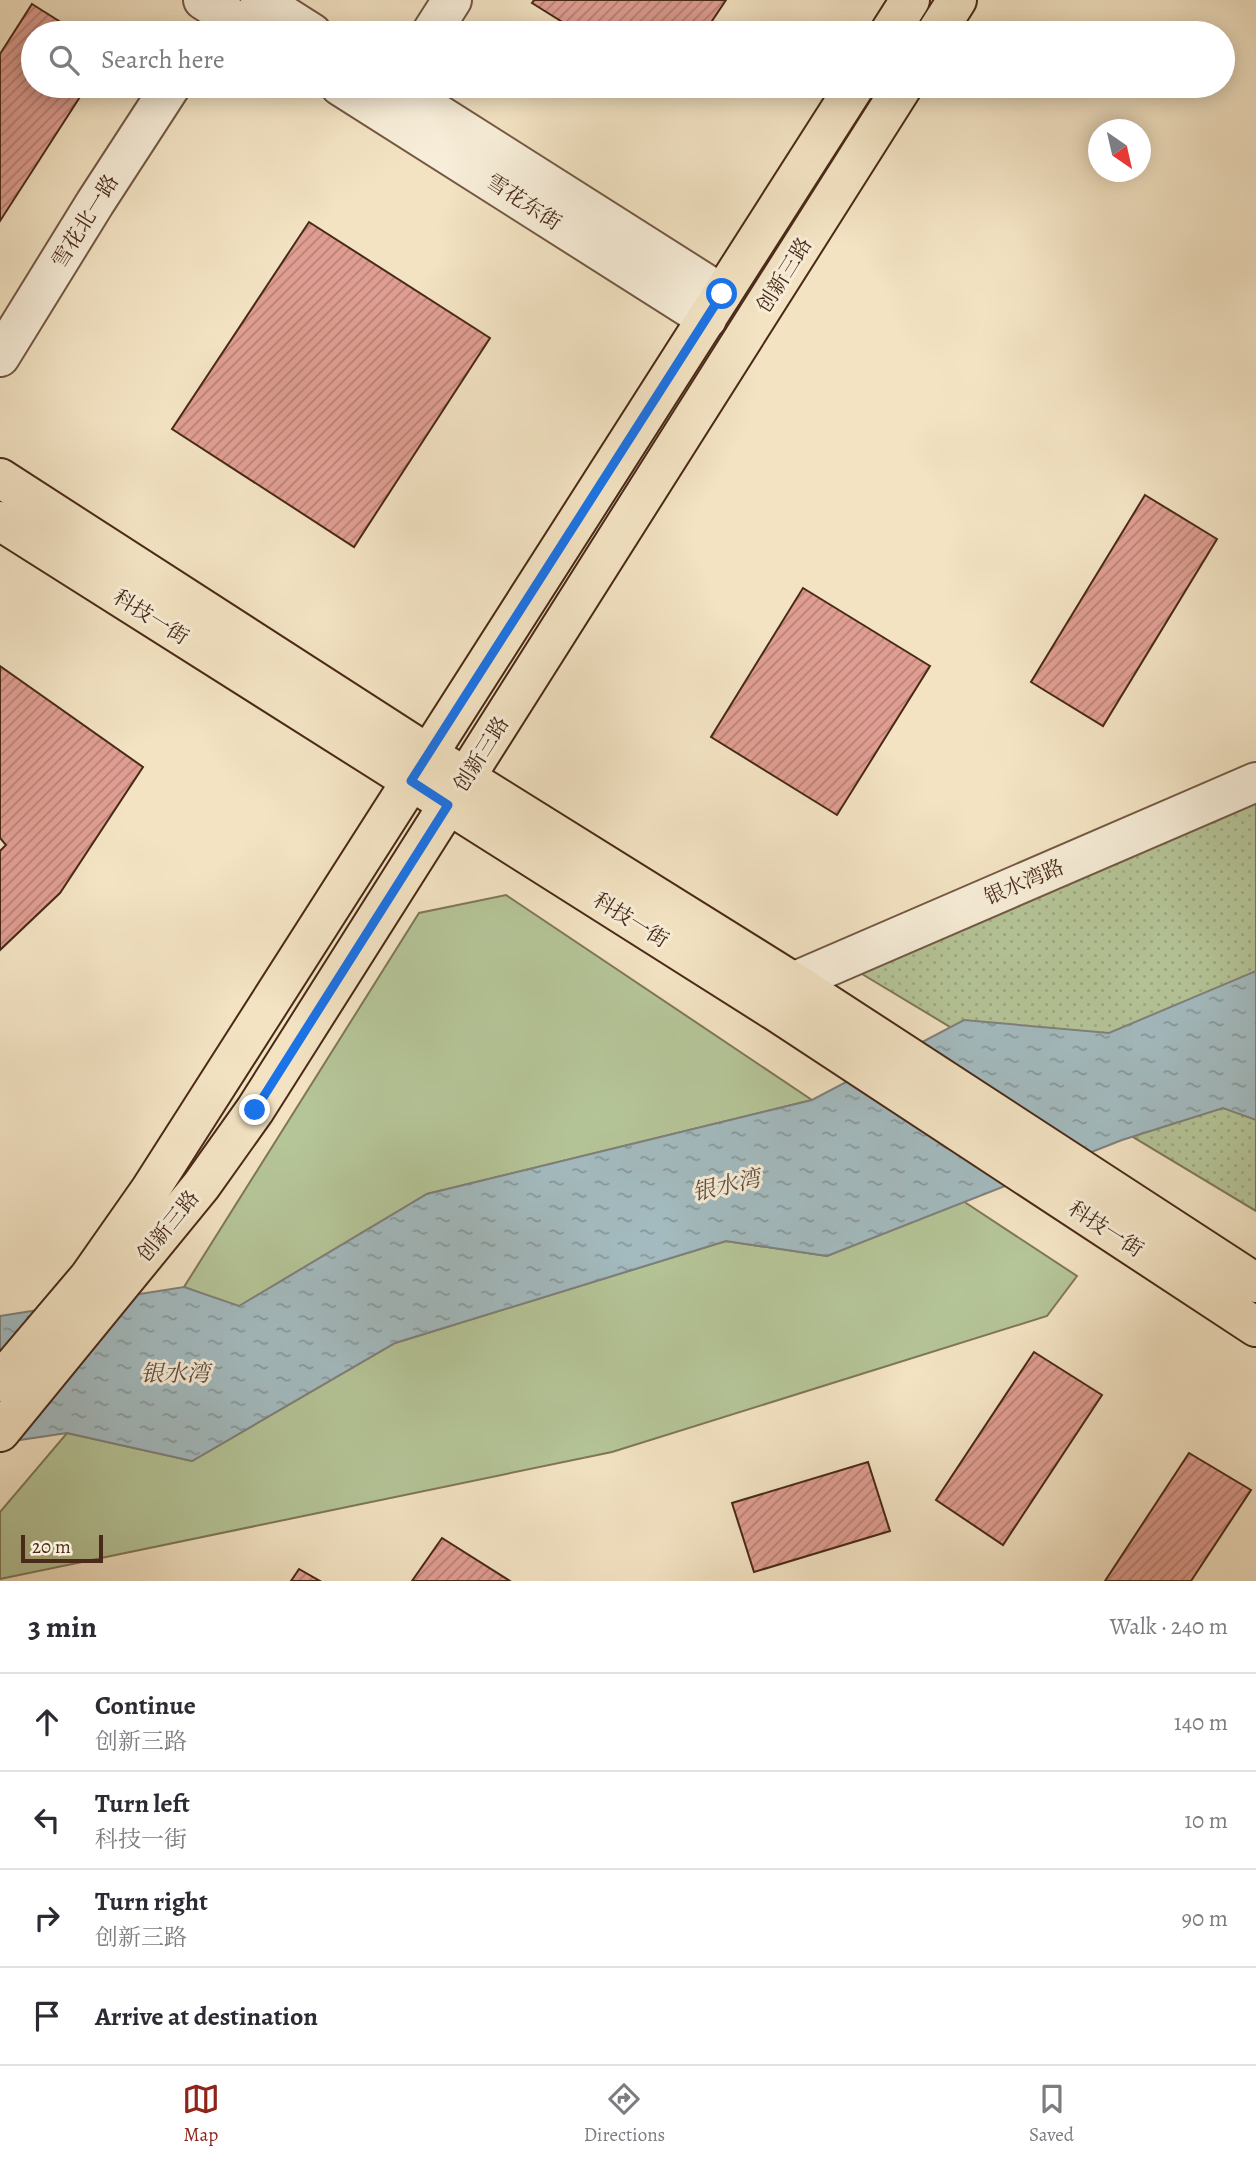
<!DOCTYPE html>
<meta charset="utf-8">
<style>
:root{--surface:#fff;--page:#f2f2f3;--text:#2b2b33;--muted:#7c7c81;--line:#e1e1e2;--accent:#8f2418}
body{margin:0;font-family:Alegreya,"Noto Serif SC",serif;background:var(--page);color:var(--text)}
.compass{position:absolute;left:1088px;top:119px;width:63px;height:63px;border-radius:50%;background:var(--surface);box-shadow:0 4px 18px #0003;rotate:146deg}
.scale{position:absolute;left:21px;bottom:18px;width:82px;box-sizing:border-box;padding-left:7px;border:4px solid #492918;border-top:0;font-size:19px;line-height:24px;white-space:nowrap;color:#492918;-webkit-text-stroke:5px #f7edd8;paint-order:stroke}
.stop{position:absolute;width:21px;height:21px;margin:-16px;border:5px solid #1a73e8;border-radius:50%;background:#fff}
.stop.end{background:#1a73e8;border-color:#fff;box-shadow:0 2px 7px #0008}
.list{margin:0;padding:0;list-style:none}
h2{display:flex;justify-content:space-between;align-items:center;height:91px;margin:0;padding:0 28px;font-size:30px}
h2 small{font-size:23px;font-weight:400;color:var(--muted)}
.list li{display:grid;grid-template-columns:46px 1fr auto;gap:21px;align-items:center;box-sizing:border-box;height:98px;padding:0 28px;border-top:2px solid var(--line)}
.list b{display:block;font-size:26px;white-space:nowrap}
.list p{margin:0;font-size:23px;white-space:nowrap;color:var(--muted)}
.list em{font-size:23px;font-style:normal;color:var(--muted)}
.icon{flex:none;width:38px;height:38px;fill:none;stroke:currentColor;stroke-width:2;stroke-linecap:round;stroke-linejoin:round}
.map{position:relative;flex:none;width:1256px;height:1581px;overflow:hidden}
.search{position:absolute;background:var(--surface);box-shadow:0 4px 18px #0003;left:21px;right:21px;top:21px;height:77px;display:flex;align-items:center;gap:18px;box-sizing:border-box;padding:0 24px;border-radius:38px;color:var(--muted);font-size:26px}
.sheet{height:483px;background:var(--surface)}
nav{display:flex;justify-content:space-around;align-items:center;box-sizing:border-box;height:98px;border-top:2px solid var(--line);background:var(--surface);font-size:19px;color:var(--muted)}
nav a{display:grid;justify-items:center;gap:4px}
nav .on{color:var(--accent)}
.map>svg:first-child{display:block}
.grass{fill:#b5c598;stroke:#7f7758;stroke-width:2}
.park{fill:url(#park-dots);stroke:#7f7758;stroke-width:2}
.water{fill:url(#water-ripples);stroke:#7f817d;stroke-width:2}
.building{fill:url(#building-hatch);stroke:#492918;stroke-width:2}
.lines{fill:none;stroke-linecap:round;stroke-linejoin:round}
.minor-casing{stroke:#745843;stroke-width:42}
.major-casing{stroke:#492918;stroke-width:42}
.minor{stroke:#f7edd8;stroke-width:38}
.major{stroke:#f3e3c3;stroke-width:38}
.route{stroke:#1a73e8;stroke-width:9}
.labels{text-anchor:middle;stroke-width:6;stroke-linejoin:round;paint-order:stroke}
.street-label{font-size:21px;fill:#492918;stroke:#f7edd8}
.water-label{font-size:23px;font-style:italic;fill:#604e42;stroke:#f7edd8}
</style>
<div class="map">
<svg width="1256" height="1581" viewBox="0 0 1256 1581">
<defs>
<pattern id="park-dots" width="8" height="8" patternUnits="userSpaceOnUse" patternTransform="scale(1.75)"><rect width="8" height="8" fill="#b5c598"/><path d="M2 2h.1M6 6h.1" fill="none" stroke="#9da982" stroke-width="1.8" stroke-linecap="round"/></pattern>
<pattern id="water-ripples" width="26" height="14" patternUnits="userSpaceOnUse" patternTransform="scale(1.75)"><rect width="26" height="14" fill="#a3bbc0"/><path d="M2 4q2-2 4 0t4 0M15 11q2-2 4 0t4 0" fill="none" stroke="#87989b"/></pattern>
<pattern id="building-hatch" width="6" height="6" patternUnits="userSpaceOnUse" patternTransform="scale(1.75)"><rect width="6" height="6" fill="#e09e92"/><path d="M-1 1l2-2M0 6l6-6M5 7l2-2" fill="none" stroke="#b88176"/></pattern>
</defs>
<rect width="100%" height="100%" fill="#f3e3c3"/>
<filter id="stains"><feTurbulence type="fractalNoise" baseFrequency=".00286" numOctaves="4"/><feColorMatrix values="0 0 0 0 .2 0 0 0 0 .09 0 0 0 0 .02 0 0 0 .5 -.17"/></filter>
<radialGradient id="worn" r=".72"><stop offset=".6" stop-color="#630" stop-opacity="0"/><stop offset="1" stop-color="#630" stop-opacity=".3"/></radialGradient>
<g class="grass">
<path d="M506,895L812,1100L427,1194L238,1307L184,1287L419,913Z"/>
<path d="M963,1201L1077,1276L1047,1316L612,1452L0,1579V1512L67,1433L192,1461L395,1343L726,1241L827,1256Z"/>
</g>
<path class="park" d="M1256,802V1211L857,971Z"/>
<path class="water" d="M1256,971V1120L1223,1108L1122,1140L827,1256L726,1241L395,1343L192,1461L67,1433L0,1443V1316L184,1287L239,1306L427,1194L812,1100L964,1020L1109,1033Z"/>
<g class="building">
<path d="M534,0H726L704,33H580L532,3Z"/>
<path d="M32,4L78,33H33V86H87L0,221V54Z"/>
<path d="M309,222L490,338L354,547L172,429Z"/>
<path d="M1145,495L1217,539L1103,726L1031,682Z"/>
<path d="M803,588L930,666L837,815L711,737Z"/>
<path d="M0,666L143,767L60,893L0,950V851L6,845L0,838Z"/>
<path d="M1034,1352L1102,1395L1003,1545L936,1500Z"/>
<path d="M1189,1453L1251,1490L1191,1581H1105Z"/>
<path d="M868,1462L890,1531L754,1572L732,1503Z"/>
<path d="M442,1538L510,1581H412Z"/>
<path d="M299,1569L320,1581H291Z"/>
</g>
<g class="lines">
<g class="minor-casing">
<g id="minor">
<path d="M203,0L256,33"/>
<path d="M260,0L312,33"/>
<path d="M431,33L452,0"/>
<path d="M340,86L707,319"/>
<path d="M394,86L722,294"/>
<path d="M0,357L95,203L171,86"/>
<path d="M793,982L1256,782"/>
</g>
</g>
<g class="major-casing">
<g id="major">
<path d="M889,33L910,0"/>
<path d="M936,33L957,0"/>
<path d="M0,478L428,754L800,986L1256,1283"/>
<path d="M0,521L778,1013L1256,1327"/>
<path d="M0,1382L89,1277L150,1190L855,86"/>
<path d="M0,1432L201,1186L255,1110L903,86"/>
</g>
</g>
<use href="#minor" class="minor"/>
<use href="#major" class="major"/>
</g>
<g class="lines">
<path class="route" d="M255,1110L448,805L411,781L722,294"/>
</g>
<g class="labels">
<g class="street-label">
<text transform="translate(524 202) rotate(33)" y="7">雪花东街</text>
<text transform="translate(85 221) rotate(-58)" y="7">雪花北一路</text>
<text transform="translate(784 275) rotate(-58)" y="7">创新三路</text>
<text transform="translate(151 617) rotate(32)" y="7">科技一街</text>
<text transform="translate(481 754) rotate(-58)" y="7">创新三路</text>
<text transform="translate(1024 882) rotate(-23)" y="7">银水湾路</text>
<text transform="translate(631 920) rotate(32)" y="7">科技一街</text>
<text transform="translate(168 1226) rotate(-51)" y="7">创新三路</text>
<text transform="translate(1106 1229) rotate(33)" y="7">科技一街</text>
</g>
<g class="water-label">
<text transform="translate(726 1185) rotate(-13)" y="8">银水湾</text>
<text x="175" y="1381">银水湾</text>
</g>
</g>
<rect width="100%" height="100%" filter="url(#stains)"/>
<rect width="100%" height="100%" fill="url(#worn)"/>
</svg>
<svg class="compass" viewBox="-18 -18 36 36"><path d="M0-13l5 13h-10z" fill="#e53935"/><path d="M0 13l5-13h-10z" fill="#7c7c81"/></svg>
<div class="scale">20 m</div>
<div class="stop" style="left:722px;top:294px"></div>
<div class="stop end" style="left:255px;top:1110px"></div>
<div class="search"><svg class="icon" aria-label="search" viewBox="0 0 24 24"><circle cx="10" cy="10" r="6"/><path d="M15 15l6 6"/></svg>Search here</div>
</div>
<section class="sheet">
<h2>3 min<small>Walk · 240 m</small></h2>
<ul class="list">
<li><svg class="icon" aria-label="ahead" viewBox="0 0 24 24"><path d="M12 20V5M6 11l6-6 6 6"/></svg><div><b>Continue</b><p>创新三路</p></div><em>140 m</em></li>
<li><svg class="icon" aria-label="left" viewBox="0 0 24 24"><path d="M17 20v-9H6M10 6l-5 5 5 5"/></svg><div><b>Turn left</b><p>科技一街</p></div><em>10 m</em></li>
<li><svg class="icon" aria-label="right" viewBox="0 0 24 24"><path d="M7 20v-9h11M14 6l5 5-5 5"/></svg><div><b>Turn right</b><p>创新三路</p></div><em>90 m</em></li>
<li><svg class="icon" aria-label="arrive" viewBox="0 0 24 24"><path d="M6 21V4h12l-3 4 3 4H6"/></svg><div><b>Arrive at destination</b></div></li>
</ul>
</section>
<nav>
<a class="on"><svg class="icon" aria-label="map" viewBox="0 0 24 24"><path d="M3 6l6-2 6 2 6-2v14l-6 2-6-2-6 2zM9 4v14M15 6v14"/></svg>Map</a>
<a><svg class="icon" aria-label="directions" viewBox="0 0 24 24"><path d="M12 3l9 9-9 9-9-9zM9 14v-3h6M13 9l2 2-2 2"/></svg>Directions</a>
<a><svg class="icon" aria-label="saved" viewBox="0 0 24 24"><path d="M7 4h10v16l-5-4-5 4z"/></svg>Saved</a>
</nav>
